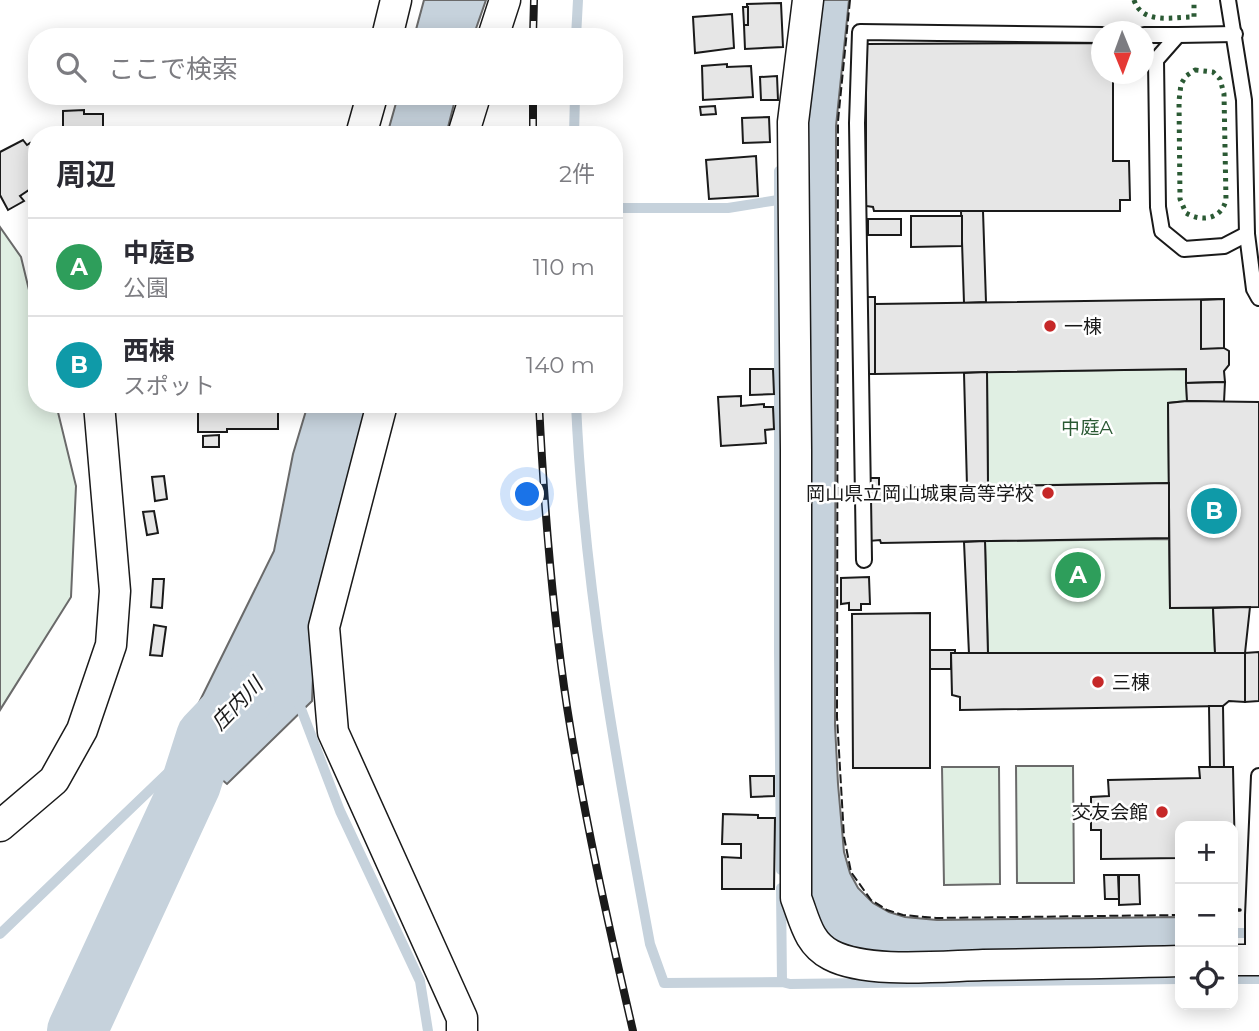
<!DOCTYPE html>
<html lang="ja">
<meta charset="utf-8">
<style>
:root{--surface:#fff;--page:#f2f2f3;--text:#2b2b33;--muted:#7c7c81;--line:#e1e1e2;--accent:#db2777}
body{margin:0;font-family:Montserrat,"Noto Sans JP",sans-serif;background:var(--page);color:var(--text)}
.controls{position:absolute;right:21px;bottom:21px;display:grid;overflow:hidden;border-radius:14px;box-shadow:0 4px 18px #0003}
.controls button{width:63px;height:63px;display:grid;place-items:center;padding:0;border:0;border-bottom:2px solid var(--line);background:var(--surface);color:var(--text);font:35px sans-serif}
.compass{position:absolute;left:1091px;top:21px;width:63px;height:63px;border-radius:50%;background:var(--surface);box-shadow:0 4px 18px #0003;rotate:179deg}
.you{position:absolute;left:528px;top:495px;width:24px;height:24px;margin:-18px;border:5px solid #fff;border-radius:50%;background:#1a73e8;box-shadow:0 0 0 10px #1a73e833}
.badge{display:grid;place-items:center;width:46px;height:46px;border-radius:50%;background:var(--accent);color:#fff;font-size:23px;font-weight:700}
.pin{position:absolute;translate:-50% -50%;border:4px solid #fff;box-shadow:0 2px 7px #0006}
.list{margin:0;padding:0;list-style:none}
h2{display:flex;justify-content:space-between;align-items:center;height:91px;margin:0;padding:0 28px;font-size:30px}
h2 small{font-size:23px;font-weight:400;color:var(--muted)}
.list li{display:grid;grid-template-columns:46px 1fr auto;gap:21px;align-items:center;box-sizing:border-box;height:98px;padding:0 28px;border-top:2px solid var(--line)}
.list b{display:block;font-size:26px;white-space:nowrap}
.list p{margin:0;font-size:23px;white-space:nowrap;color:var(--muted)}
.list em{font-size:23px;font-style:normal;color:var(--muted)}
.icon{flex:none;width:38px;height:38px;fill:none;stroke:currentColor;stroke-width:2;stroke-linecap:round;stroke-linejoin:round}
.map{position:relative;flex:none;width:1259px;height:1031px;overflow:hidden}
.search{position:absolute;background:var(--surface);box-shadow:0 4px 18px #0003;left:28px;top:28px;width:595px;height:77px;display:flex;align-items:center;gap:18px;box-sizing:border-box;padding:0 24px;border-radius:28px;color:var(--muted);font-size:26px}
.panel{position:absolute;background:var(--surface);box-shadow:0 4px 18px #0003;left:28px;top:126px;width:595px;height:287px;border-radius:28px}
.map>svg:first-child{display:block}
.green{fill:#e0efe3;stroke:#6a6a6a;stroke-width:2}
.water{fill:#c6d2dc;stroke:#6a6a6a;stroke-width:2}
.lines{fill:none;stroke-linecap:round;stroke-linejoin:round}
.stream{stroke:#c6d2dc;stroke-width:10}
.river{stroke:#c6d2dc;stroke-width:60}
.building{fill:#e6e6e6;stroke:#1a1a1a;stroke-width:2}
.lane-casing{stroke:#1a1a1a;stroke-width:18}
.street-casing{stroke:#1a1a1a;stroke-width:33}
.lane{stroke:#fff;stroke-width:14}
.street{stroke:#fff;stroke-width:30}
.rail-casing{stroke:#1a1a1a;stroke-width:8}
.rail{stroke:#fff;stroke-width:5;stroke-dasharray:16;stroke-linecap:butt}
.hedge{stroke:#2b5a34;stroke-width:5;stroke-dasharray:3.5 5;stroke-linecap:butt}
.fence{stroke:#1a1a1a;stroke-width:2;stroke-dasharray:9 3.5;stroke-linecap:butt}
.wall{stroke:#1a1a1a;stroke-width:3.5}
.poi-dot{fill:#c62828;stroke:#fff;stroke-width:2.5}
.labels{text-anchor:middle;stroke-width:5;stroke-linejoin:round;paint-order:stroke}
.poi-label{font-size:19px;fill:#1a1a1a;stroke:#fff;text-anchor:start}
.park-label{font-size:19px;fill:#2b5a34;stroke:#fff}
.water-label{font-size:21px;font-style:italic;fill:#1a1a1a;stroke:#fff}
</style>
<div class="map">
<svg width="1259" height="1031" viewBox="0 0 1259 1031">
<rect width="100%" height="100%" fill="#fff"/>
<g class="green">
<path d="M0,227L21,257L37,323V404H56L76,486L71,597L0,710Z"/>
<path d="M1186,369L1187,401L1168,403L1169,483L988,486L987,372Z"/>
<path d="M1169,539L1170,608H1213L1215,653L988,654L985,541Z"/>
<path d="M1073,766L1074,883H1017L1016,766Z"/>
<path d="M942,767H999L1000,884L944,885Z"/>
</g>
<g class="water">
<path d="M424,0H486L473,37H414Z"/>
<path d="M819,0H849L836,126L835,725L838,784L844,852L850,873L858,888L873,903L889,912L905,917L937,920L1180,917V951L854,955L821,933L810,899L807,131Z"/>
<path d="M398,96H456L446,135H387Z"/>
<path d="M308,404H370L315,627L312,701L227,784L179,743L274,551L293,454Z"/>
</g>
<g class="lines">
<g class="stream">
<path d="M576,37L578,0"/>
<path d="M574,135L575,96"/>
<path d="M779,171V651L781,870"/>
<path d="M614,208H728L778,200"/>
<path d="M576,404C584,586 617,766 650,944L664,983L782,982L790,984L1180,979"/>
<path d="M298,701L340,811L420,981L428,1031"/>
<path d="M781,888L782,982"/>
<path d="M1233,933H1258"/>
<path d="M0,934L199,743"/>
<path d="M1233,979H1259"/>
</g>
<path class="river" d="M77,1031L191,784L206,737L246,695"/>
</g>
<g class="building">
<path d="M781,3L783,47L745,49L744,25H748L747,4Z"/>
<path d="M743,7H748V25H744Z"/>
<path d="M732,14L734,48L695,53L693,17Z"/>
<path d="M1102,43V74H1113V161H1129L1130,200H1120V211H874L873,207L866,206V44Z"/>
<path d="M727,64V67L751,66L753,97L703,100L702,66Z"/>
<path d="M777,76L778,100H761L760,77Z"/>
<path d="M715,106L716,114L701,115L700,107Z"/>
<path d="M84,110V114H103V135H63V111Z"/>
<path d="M769,117L770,142L743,143L742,118Z"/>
<path d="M131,129V135H105V130Z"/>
<path d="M23,140L27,145L30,143L37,156V195L33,196L29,190L20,196L24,201L8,210L0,195V152Z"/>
<path d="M756,156L758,196L709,199L706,160Z"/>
<path d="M961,211H983L986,302L964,303Z"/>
<path d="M911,216H962V246L911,247Z"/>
<rect x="868" y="219" width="33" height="16"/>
<path d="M864,297H875V374H865Z"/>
<path d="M1224,299V348L1229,351V365L1224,371L1225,382L1186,383V369L875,374V304Z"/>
<path d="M1224,299V348L1201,349V300Z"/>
<path d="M750,369H773L774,394L750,395Z"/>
<path d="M987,372L988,486H967L964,373Z"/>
<path d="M1225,382L1224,402L1187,401L1186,383Z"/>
<path d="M741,396V406L764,404V407H773L774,429L765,430L766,443L721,446L718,397Z"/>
<path d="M1187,401L1259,402V607L1170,608L1168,403Z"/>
<path d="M198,404H278V429H227V432H198Z"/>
<path d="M219,435V447H203V436Z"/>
<path d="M164,476L167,499L155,501L152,477Z"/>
<path d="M867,478H879V488L1169,483V538L881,543L880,540L869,541Z"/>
<path d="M154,511L158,533L147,535L143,512Z"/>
<path d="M985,541L988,654H969L964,542Z"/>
<path d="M869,577L870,604H861V610H849V603L841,604V578Z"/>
<path d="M153,579H164L162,608L151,607Z"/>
<path d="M1250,607L1245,653H1215L1213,608Z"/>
<path d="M930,613V768H853L852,614Z"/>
<path d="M154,625L166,627L162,656L150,655Z"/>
<path d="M930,650H955V653H951V669H930Z"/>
<path d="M1259,652V701L1245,702V653Z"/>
<path d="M951,653H1245V702L1229,701L1223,706L960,710V697L952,695Z"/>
<path d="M1209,706H1223L1224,767H1210Z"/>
<path d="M1199,767H1233L1235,857H1233V826H1180V858L1101,859V830H1091V797L1109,796L1108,780L1200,778Z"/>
<path d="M750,776H774V796L751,797Z"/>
<path d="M723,814L758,815V818H775L774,889H722V857L741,858V844H722Z"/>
<rect x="1233" y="861" width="2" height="38"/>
<path d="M1104,875H1118L1119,899H1105Z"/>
<path d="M1119,875H1139L1140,904L1119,905Z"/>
</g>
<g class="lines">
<g class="lane-casing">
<g id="lane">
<path d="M1228,0L1244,100L1247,234L1254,289L1259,298"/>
<path d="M1235,34L1178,35L1156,60L1158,207L1162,231L1184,249L1224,246L1247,234"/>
<path d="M1144,35H1178"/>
<path d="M864,560L857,123L860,32L1102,35"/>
<path d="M1253,960V915L1259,776"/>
</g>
</g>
<g class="street-casing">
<g id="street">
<path d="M808,0L793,122L796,450V898C805,921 808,943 831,955C867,974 942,966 983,965C1049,964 1115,963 1180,961"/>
<path d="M387,37L396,0"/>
<path d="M493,37L505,0"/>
<path d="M361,135L372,96"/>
<path d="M463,135L475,96"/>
<path d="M382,404L324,627L333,732L462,1018V1031"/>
<path d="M0,826L54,780L82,730L111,645L115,591L99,404"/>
<path d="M1233,960H1259"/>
</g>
</g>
<use href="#lane" class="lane"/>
<use href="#street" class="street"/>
<g class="rail-casing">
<g id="rail">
<path d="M533,37L534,0"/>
<path d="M533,135V96"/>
<path d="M539,404C544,505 552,607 567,707C584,816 608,923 633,1031"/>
</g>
</g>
<use href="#rail" class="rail"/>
<g class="hedge">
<path d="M1134,0C1142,25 1173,17 1194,17V0"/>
<path d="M1195,70L1213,72L1220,79L1224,94L1226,200C1221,220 1201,222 1186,213L1180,199L1179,101L1181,84L1186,76Z"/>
</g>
<path class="fence" d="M850,0L838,121L837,717L844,837L851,872L871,900L887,910L903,915L936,918L1180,915"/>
<path class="wall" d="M1233,910H1240"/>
</g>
<g class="poi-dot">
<circle cx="1050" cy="326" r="7"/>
<circle cx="1048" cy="493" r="7"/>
<circle cx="1098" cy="682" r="7"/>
<circle cx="1162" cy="812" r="7"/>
</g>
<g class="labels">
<g class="poi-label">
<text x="1064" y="333">一棟</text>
<text x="1034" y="500" text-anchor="end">岡山県立岡山城東高等学校</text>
<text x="1112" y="689">三棟</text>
<text x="1148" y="819" text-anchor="end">交友会館</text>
</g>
<g class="park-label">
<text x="1087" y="434">中庭A</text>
</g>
<g class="water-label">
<text transform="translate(237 704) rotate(-46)" y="7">庄内川</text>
</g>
</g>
</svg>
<div class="controls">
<button>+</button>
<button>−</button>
<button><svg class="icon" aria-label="locate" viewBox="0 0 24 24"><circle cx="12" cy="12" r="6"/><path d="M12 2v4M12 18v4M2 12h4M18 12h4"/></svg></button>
</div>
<svg class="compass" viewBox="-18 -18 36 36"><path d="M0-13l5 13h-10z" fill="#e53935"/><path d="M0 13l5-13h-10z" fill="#7c7c81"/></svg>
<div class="you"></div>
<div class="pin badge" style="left:1078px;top:575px;background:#2e9e5b">A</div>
<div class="pin badge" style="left:1214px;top:511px;background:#0f9aa8">B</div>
<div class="search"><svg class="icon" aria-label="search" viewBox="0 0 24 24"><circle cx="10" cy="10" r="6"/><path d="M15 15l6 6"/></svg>ここで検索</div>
<section class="panel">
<h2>周辺<small>2件</small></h2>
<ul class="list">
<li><span class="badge" style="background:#2e9e5b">A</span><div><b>中庭B</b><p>公園</p></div><em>110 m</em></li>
<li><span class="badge" style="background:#0f9aa8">B</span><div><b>西棟</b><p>スポット</p></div><em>140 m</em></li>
</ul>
</section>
</div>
